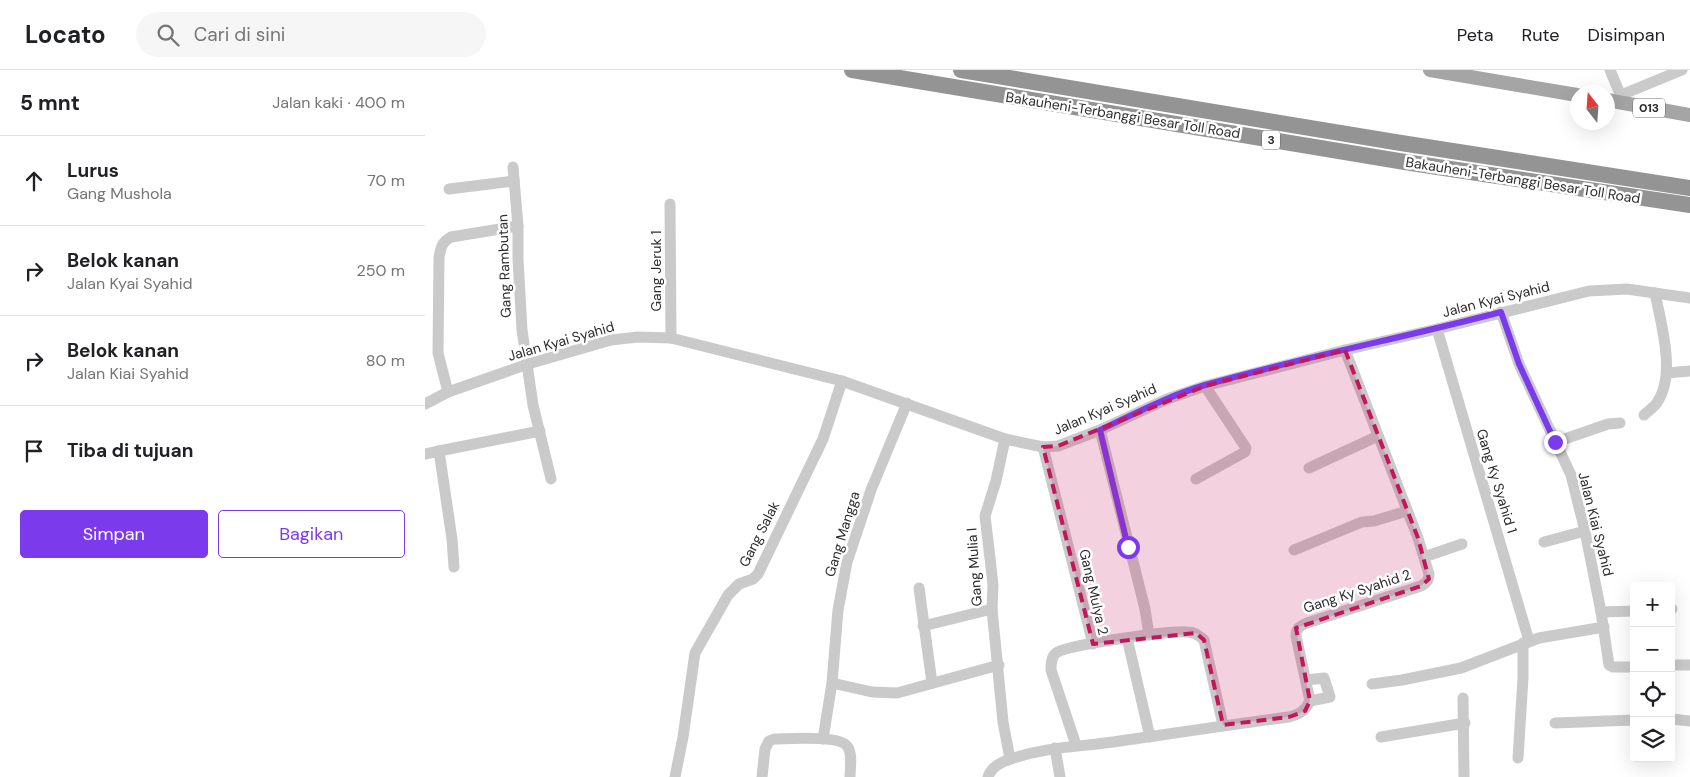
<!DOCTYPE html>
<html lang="id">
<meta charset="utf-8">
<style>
:root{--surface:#fff;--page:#f6f6f6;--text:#202124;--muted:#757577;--line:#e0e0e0;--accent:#7c3aed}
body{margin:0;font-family:"DM Sans",sans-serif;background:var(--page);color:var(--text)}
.controls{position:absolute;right:15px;bottom:15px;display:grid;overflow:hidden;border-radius:5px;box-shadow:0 5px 20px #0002}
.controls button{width:45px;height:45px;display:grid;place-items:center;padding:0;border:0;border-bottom:1px solid var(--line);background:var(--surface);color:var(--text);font:25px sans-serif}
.compass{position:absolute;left:1145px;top:15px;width:45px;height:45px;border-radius:50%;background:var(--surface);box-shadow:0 5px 20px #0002;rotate:343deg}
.stop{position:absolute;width:15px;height:15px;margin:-11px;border:4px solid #7c3aed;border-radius:50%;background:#fff}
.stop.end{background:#7c3aed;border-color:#fff;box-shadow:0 1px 5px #0008}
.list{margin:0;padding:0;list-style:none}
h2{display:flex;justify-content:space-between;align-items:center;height:65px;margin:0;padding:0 20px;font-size:21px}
h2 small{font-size:16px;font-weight:400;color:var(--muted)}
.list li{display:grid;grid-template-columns:32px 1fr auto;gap:15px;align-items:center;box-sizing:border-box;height:90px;padding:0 20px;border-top:1px solid var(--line)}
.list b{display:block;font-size:19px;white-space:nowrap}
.list p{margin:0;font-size:16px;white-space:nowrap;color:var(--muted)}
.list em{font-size:16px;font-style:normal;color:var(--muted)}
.actions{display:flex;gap:10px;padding:15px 20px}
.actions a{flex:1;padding:11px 0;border:1px solid var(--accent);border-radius:5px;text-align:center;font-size:18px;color:var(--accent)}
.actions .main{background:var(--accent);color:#fff}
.icon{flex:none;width:28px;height:28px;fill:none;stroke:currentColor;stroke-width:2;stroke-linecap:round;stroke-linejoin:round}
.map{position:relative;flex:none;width:1265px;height:707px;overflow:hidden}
header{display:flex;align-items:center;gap:30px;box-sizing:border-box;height:70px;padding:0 25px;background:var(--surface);border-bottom:1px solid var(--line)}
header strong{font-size:24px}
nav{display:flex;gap:28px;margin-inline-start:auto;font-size:18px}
.search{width:350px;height:45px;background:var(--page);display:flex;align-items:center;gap:12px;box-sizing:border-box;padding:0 18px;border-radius:28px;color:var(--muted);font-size:19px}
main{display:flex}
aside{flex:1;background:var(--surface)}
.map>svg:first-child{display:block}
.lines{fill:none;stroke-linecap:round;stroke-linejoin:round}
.minor{stroke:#cacaca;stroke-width:11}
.major{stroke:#a5a5a5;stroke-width:14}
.highway{stroke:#949494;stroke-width:16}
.route{stroke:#7c3aed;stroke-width:6}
.marked{fill:#c2185b;fill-opacity:0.2;stroke:#c2185b;stroke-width:4;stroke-dasharray:10 6;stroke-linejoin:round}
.labels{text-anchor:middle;stroke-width:5;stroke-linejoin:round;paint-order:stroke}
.shield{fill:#fff;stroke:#6c6c6c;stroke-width:1}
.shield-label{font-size:12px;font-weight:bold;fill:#2d2d2d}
.street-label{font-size:14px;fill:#2d2d2d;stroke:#fff}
</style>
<header>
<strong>Locato</strong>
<div class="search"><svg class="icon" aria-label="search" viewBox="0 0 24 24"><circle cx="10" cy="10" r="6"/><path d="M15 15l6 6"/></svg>Cari di sini</div>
<nav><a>Peta</a><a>Rute</a><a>Disimpan</a></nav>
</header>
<main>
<aside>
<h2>5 mnt<small>Jalan kaki · 400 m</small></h2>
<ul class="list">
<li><svg class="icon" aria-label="ahead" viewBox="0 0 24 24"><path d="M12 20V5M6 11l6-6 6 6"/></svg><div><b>Lurus</b><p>Gang Mushola</p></div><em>70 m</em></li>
<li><svg class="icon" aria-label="right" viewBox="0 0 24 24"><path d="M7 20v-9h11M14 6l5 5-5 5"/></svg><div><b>Belok kanan</b><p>Jalan Kyai Syahid</p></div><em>250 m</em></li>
<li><svg class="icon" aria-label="right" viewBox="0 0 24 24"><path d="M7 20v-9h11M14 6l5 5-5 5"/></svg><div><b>Belok kanan</b><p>Jalan Kiai Syahid</p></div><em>80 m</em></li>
<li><svg class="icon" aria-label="arrive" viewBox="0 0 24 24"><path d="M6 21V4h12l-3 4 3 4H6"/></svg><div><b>Tiba di tujuan</b></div></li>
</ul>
<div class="actions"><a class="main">Simpan</a><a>Bagikan</a></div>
</aside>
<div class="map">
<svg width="1265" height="707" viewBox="0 0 1265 707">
<rect width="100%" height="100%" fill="#fff"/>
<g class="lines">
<g class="minor">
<path d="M1185,0L1198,31"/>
<path d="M1196,25L1257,0"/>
<path d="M88,97L93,156V189L97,260L108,335L126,409"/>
<path d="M24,119L89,111"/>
<path d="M245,134L246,268"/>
<path d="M1076,242L1094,294L1146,405L1160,461L1176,542L1184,595L1188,597H1209"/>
<path d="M1012,259L1104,571"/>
<path d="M1242,303L1265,301"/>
<path d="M23,322L13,283L14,187C16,177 17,172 26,167L93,156"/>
<path d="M0,334L23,322L103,294L186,270L213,267L246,268L417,311L580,369L618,377L633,376L675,360L742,329L780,316L920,280L1012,259L1164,221L1202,219L1265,228"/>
<path d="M1219,345C1223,341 1228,338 1231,334C1252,306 1236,254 1230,223"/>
<path d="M675,360L720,539L724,565"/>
<path d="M580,369L571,411L560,446L565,488L568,515L567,539L578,652L585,689"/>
<path d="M1131,372L1183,354L1195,353"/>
<path d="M618,377L668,574"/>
<path d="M0,384L14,381"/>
<path d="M884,398L953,366"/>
<path d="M771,409L820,382L821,378L780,316"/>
<path d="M1119,472L1160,461"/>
<path d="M869,480L937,452L949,451L982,441"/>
<path d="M999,487L1037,474"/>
<path d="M29,497L27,469L14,381L115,361"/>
<path d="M494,518L507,613"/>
<path d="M1246,539H1247"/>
<path d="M1176,542L1209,541"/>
<path d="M498,556L567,539"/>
<path d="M702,568L725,667"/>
<path d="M1246,595H1265"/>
<path d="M881,610L899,608L905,627L885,631"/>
<path d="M407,613L447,622L472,623L574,595"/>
<path d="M947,614L977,610L1036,598L1114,568L1179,557"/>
<path d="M1038,628L1039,707"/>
<path d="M1246,649L1265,651"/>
<path d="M1130,653L1209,650"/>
<path d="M956,667L1040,653"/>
<path d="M398,669L407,613L413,540L422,492L446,420L482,333"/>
<path d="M651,675L626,600C626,594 626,587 631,583C641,575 747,560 762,562C770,562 773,565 779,570L798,655"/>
<path d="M630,678L635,707"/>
<path d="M1093,688L1098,608V573"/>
<path d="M250,707L258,667L270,583L303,525L314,514L328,509L333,504L398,369L417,311"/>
<path d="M337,707L340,679L344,671L349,669C363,669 414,665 422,676C428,683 425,698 425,707"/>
<path d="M563,707C566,697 576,692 586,689C623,676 657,677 695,671C751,663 808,654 864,647C875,644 880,641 885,631L871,566C871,558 875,556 882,553L996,516C1001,513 1004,511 1004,504L993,468L920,280"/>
</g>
<g class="major">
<path d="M1005,0L1152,25"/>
<path d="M1182,30L1265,45"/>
</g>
<g class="highway">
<path d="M427,0L986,93L1265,135"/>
<path d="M536,0L976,73L1265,118"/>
</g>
</g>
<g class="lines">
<path class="route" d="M703,477L675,360C709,344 743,326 780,315C878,287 978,268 1076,242L1094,294L1130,372"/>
</g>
<path class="marked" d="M920,280L993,468L1004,509L996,516L871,558L885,631L880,641L864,647L798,655L779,570L771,563L668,574L618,377L633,376L780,316Z"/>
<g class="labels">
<g class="shield">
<rect x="1208" y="28.5" width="32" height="19" rx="4"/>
<rect x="837" y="60.5" width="18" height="19" rx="4"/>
</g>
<g class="shield-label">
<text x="1224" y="42">013</text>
<text x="846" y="74">3</text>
</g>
<g class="street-label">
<text transform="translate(698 45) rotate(9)" y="5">Bakauheni-Terbanggi Besar Toll Road</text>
<text transform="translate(1098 110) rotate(9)" y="5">Bakauheni-Terbanggi Besar Toll Road</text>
<text transform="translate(79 196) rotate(-92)" y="5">Gang Rambutan</text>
<text transform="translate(231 201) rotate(-90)" y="5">Gang Jeruk 1</text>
<text transform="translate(1071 229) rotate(-14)" y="5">Jalan Kyai Syahid</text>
<text transform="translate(136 271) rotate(-16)" y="5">Jalan Kyai Syahid</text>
<text transform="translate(680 339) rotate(-23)" y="5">Jalan Kyai Syahid</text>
<text transform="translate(1072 411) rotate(73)" y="5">Gang Ky Syahid 1</text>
<text transform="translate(1171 454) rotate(76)" y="5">Jalan Kiai Syahid</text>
<text transform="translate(334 464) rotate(-63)" y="5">Gang Salak</text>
<text transform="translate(417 464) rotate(-73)" y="5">Gang Mangga</text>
<text transform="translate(549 497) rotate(-94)" y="5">Gang Mulia I</text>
<text transform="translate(932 521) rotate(-18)" y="5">Gang Ky Syahid 2</text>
<text transform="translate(669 522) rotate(77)" y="5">Gang Mulya 2</text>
</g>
</g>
</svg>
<div class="controls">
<button>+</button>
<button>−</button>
<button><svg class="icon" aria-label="locate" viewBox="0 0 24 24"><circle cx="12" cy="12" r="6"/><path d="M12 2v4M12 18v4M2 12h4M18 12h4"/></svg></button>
<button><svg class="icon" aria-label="layers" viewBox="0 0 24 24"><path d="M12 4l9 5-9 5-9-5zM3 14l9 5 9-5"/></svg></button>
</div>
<svg class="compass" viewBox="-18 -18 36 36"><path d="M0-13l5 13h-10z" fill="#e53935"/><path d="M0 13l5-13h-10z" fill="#757577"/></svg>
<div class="stop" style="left:703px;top:477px"></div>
<div class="stop end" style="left:1130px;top:372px"></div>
</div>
</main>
